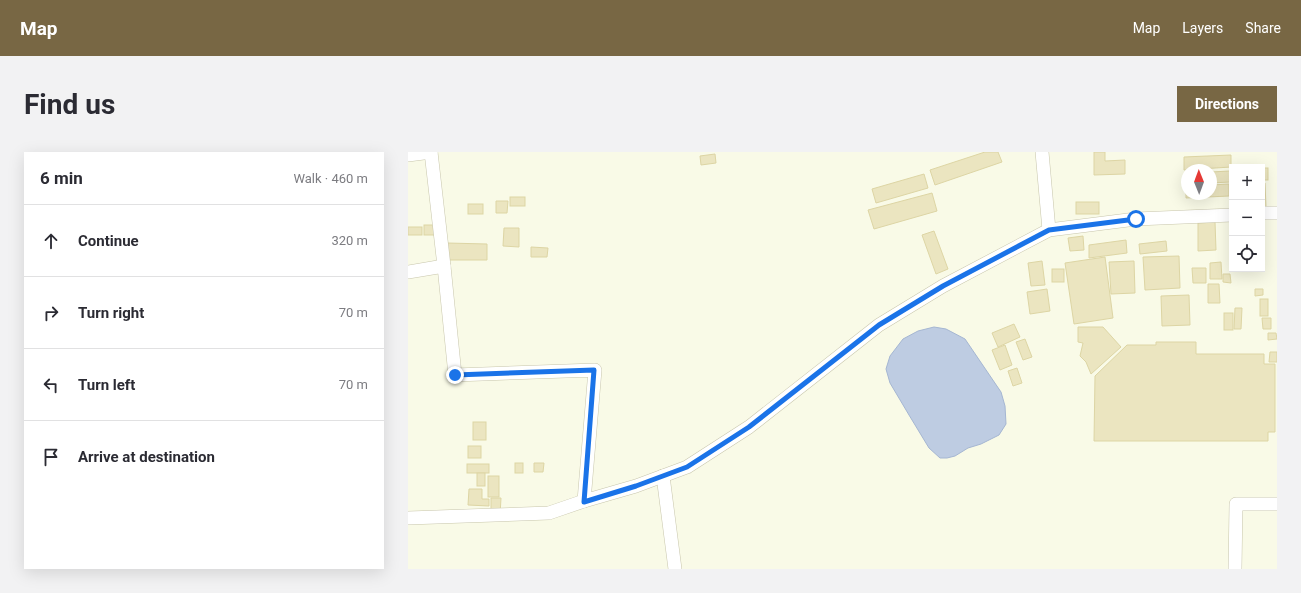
<!DOCTYPE html>
<meta charset="utf-8">
<style>
:root{--surface:#fff;--page:#f2f2f3;--text:#2b2b33;--muted:#7c7c81;--line:#e1e1e2;--accent:#786744}
body{margin:0;font-family:Roboto,sans-serif;background:var(--page);color:var(--text)}
.controls{position:absolute;right:12px;top:12px;display:grid;overflow:hidden;border-radius:0px;box-shadow:0 4px 16px #0002}
.controls button{width:36px;height:36px;display:grid;place-items:center;padding:0;border:0;border-bottom:1px solid var(--line);background:var(--surface);color:var(--text);font:20px sans-serif}
.compass{position:absolute;left:773px;top:12px;width:36px;height:36px;border-radius:50%;background:var(--surface);box-shadow:0 4px 16px #0002;rotate:359deg}
.stop{position:absolute;width:12px;height:12px;margin:-9px;border:3px solid #1a73e8;border-radius:50%;background:#fff}
.stop.end{background:#1a73e8;border-color:#fff;box-shadow:0 1px 4px #0008}
.list{margin:0;padding:0;list-style:none}
h2{display:flex;justify-content:space-between;align-items:center;height:52px;margin:0;padding:0 16px;font-size:17px}
h2 small{font-size:13px;font-weight:400;color:var(--muted)}
.list li{display:grid;grid-template-columns:26px 1fr auto;gap:12px;align-items:center;box-sizing:border-box;height:72px;padding:0 16px;border-top:1px solid var(--line)}
.list b{display:block;font-size:15px;white-space:nowrap}
.list em{font-size:13px;font-style:normal;color:var(--muted)}
.icon{flex:none;width:22px;height:22px;fill:none;stroke:currentColor;stroke-width:2;stroke-linecap:round;stroke-linejoin:round}
.map{position:relative;flex:none;width:869px;height:417px;overflow:hidden;border-radius:0px}
header{display:flex;align-items:center;gap:24px;box-sizing:border-box;height:56px;padding:0 20px;background:var(--accent);color:#fff}
header strong{font-size:19px}
nav{display:flex;gap:22px;margin-inline-start:auto;font-size:14px}
.intro{display:flex;align-items:center;justify-content:space-between;box-sizing:border-box;height:96px;padding:0 24px}
h1{margin:0;font-size:28px}
.button{padding:10px 18px;border-radius:0px;background:var(--accent);color:#fff;font-size:14px;font-weight:700}
main{display:flex;gap:24px;padding:0 24px}
aside{flex:1;background:var(--surface);border-radius:0px;box-shadow:0 4px 16px #0002}
.map>svg:first-child{display:block}
.water{fill:#becce2;stroke:#a5b6d2}
.building{fill:#ebe5c0;stroke:#ddd5a4}
.lines{fill:none;stroke-linecap:round;stroke-linejoin:round}
.street-casing{stroke:#c8c6ac;stroke-width:14}
.street{stroke:#fff;stroke-width:13}
.route{stroke:#1a73e8;stroke-width:5}
</style>
<header>
<strong>Map</strong>
<nav><a>Map</a><a>Layers</a><a>Share</a></nav>
</header>
<div class="intro"><h1>Find us</h1><a class="button">Directions</a></div>
<main>
<aside>
<h2>6 min<small>Walk · 460 m</small></h2>
<ul class="list">
<li><svg class="icon" aria-label="ahead" viewBox="0 0 24 24"><path d="M12 20V5M6 11l6-6 6 6"/></svg><div><b>Continue</b></div><em>320 m</em></li>
<li><svg class="icon" aria-label="right" viewBox="0 0 24 24"><path d="M7 20v-9h11M14 6l5 5-5 5"/></svg><div><b>Turn right</b></div><em>70 m</em></li>
<li><svg class="icon" aria-label="left" viewBox="0 0 24 24"><path d="M17 20v-9H6M10 6l-5 5 5 5"/></svg><div><b>Turn left</b></div><em>70 m</em></li>
<li><svg class="icon" aria-label="arrive" viewBox="0 0 24 24"><path d="M6 21V4h12l-3 4 3 4H6"/></svg><div><b>Arrive at destination</b></div></li>
</ul>
</aside>
<div class="map">
<svg width="869" height="417" viewBox="0 0 869 417">
<rect width="100%" height="100%" fill="#f9fae7"/>
<path class="water" d="M526,175L538,177L557,187L593,240L597,254L598,272L591,283L573,292L560,296L547,304L539,306H532L521,296L501,263L482,231L478,217L482,204L495,187L510,179Z"/>
<g class="building">
<path d="M577,0H590L594,10L527,33L522,18Z"/>
<path d="M686,0H697V9L717,8V22L686,23Z"/>
<path d="M307,2L308,11L293,13L292,4Z"/>
<path d="M823,3V15L776,18V5Z"/>
<rect x="854" y="16" width="6" height="12"/>
<path d="M822,19V30L803,31V20Z"/>
<path d="M516,22L520,36L468,51L464,37Z"/>
<path d="M854,31H857L858,55H854Z"/>
<path d="M821,32V44L778,46V34H779V42H803V33Z"/>
<path d="M524,41L529,59L466,77L460,58Z"/>
<rect x="102" y="45" width="15" height="9"/>
<path d="M88,49H100L99,61H88Z"/>
<rect x="668" y="50" width="23" height="12"/>
<rect x="60" y="52" width="15" height="10"/>
<path d="M807,70L808,98L790,99V71Z"/>
<rect x="16" y="73" width="14" height="10"/>
<rect x="0" y="75" width="14" height="8"/>
<path d="M96,76H111V95L95,94Z"/>
<path d="M526,79L540,117L528,122L514,83Z"/>
<path d="M675,84L676,98L662,99L660,86Z"/>
<path d="M718,88L719,101L681,106V93Z"/>
<path d="M758,89L759,99L732,102L731,92Z"/>
<path d="M39,91L79,92V108H39Z"/>
<path d="M123,95L140,96L139,105H123Z"/>
<path d="M771,104L772,136L737,138L735,105Z"/>
<path d="M697,105L705,166L666,172L657,111Z"/>
<path d="M634,109L637,133L623,134L620,111Z"/>
<path d="M726,109L727,141L703,142L701,110Z"/>
<path d="M813,110L814,127H802V111Z"/>
<path d="M784,116H798V131H785Z"/>
<rect x="644" y="117" width="12" height="13"/>
<path d="M815,122H822L823,131L815,130Z"/>
<path d="M800,132H811L812,151H800Z"/>
<path d="M639,137L642,159L622,162L619,140Z"/>
<path d="M847,137H855V143L847,144Z"/>
<path d="M781,143L782,173L754,174L753,144Z"/>
<rect x="852" y="147" width="8" height="17"/>
<path d="M827,156H834L833,177H826Z"/>
<rect x="816" y="161" width="9" height="17"/>
<path d="M854,166H863V177H855Z"/>
<path d="M606,172L612,185L590,195L584,181Z"/>
<path d="M670,175H695L713,195L683,222L678,210L672,204L675,191L670,190Z"/>
<path d="M860,181H868L869,187L860,188Z"/>
<path d="M617,187L624,205L615,208L608,190Z"/>
<path d="M748,190H788V202H856V212H867V280H860V289H686L687,224L719,193H748Z"/>
<path d="M597,193L604,213L592,218L584,198Z"/>
<path d="M862,200H869V210H861Z"/>
<path d="M609,216L614,231L605,234L600,219Z"/>
<rect x="65" y="270" width="13" height="18"/>
<rect x="60" y="294" width="13" height="12"/>
<rect x="107" y="311" width="8" height="10"/>
<path d="M126,311H136L135,320H126Z"/>
<rect x="59" y="312" width="22" height="9"/>
<rect x="69" y="321" width="8" height="13"/>
<rect x="80" y="324" width="11" height="21"/>
<path d="M61,337H74V347H81V354L60,353Z"/>
<path d="M83,346H93L92,363H83Z"/>
</g>
<g class="lines">
<g class="street-casing">
<g id="street">
<path d="M23,0L36,114"/>
<path d="M634,0L641,78"/>
<path d="M0,3L23,0"/>
<path d="M854,61H869"/>
<path d="M0,120L36,114L47,223L187,218L176,349L228,334L279,315L341,275L471,173L535,134L641,78L728,67L824,63"/>
<path d="M255,324L267,417"/>
<path d="M0,366L141,361L176,349"/>
<path d="M827,417L828,352H869"/>
</g>
</g>
<use href="#street" class="street"/>
</g>
<g class="lines">
<path class="route" d="M47,223L186,218L176,350L228,334L279,315L341,275L471,173L535,134L641,78L728,67"/>
</g>
</svg>
<div class="controls">
<button>+</button>
<button>−</button>
<button><svg class="icon" aria-label="locate" viewBox="0 0 24 24"><circle cx="12" cy="12" r="6"/><path d="M12 2v4M12 18v4M2 12h4M18 12h4"/></svg></button>
</div>
<svg class="compass" viewBox="-18 -18 36 36"><path d="M0-13l5 13h-10z" fill="#e53935"/><path d="M0 13l5-13h-10z" fill="#7c7c81"/></svg>
<div class="stop" style="left:728px;top:67px"></div>
<div class="stop end" style="left:47px;top:223px"></div>
</div>
</main>
